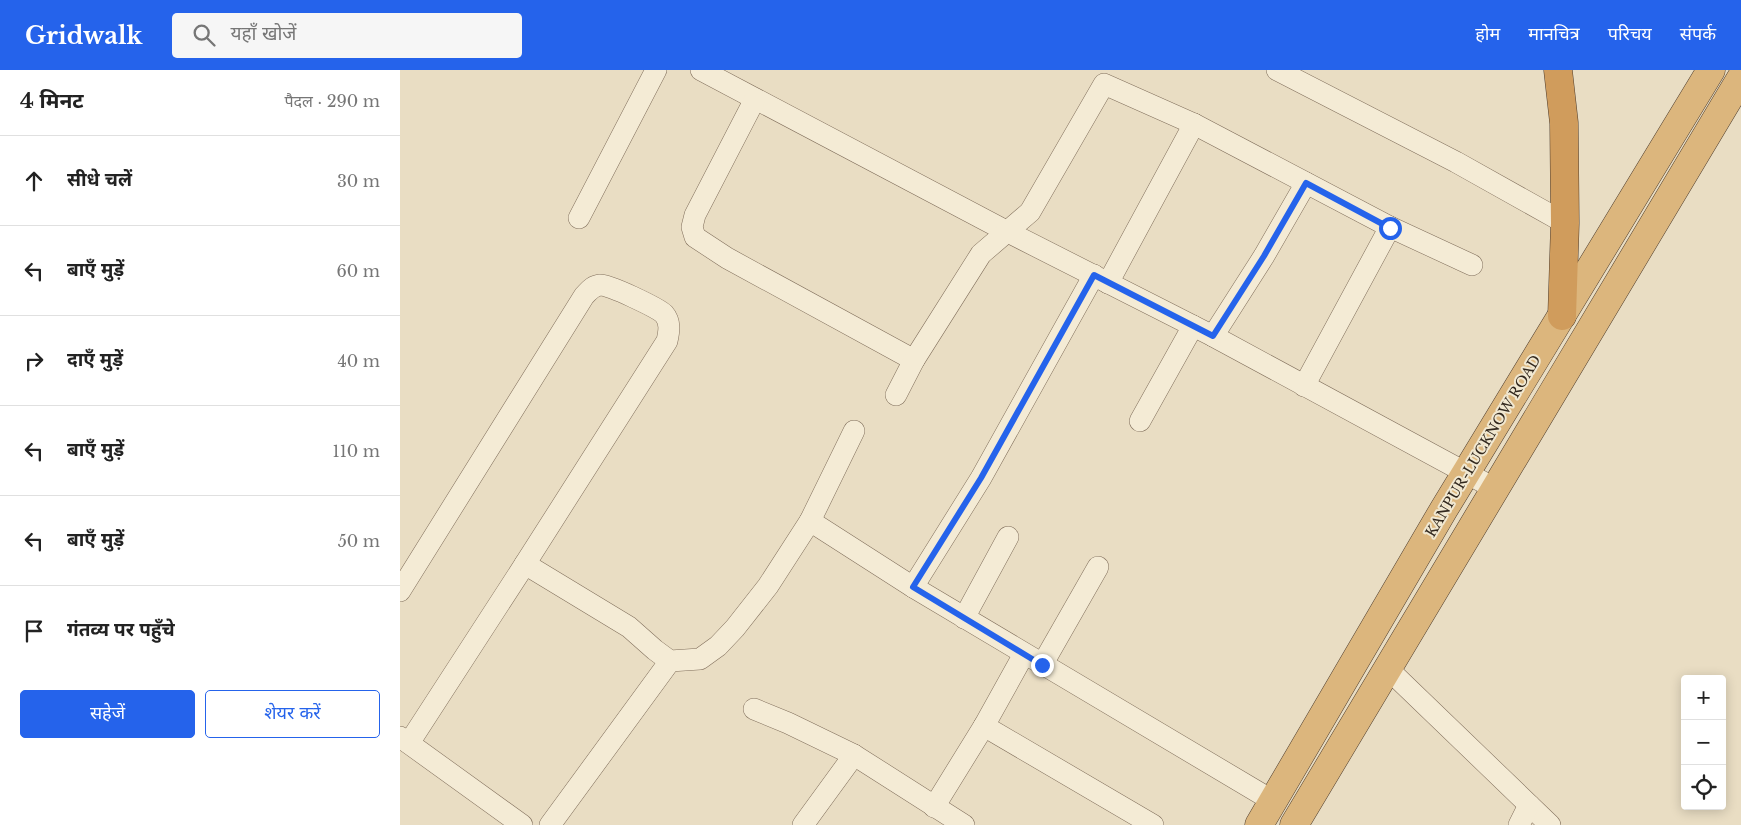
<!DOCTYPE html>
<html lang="hi">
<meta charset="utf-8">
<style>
:root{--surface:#fff;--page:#f6f6f6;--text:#222;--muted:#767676;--line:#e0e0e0;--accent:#2563eb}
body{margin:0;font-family:"Libre Baskerville","Noto Sans Devanagari",serif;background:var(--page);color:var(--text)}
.controls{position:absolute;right:15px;bottom:15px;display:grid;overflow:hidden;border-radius:5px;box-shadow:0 2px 12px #0003}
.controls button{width:45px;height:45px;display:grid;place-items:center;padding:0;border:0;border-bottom:1px solid var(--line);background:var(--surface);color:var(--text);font:25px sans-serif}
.stop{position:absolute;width:15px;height:15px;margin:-11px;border:4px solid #2563eb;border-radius:50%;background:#fff}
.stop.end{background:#2563eb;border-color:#fff;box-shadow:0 1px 5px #0008}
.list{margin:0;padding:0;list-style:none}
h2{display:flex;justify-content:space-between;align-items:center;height:65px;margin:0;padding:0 20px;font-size:21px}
h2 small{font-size:16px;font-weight:400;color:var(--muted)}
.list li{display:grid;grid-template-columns:32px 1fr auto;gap:15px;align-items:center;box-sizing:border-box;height:90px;padding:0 20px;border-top:1px solid var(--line)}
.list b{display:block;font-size:19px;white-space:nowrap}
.list em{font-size:16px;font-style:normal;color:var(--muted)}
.actions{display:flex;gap:10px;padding:15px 20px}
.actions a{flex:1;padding:11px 0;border:1px solid var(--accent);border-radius:5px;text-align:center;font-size:18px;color:var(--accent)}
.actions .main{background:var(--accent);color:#fff}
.icon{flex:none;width:28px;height:28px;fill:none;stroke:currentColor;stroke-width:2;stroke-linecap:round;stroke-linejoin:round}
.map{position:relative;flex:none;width:1341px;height:755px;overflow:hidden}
header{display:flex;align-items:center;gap:30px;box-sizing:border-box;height:70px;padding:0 25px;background:var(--accent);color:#fff}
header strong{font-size:24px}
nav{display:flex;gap:28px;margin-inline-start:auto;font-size:18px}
.search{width:350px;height:45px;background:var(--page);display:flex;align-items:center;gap:12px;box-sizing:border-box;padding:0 18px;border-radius:5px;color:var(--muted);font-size:19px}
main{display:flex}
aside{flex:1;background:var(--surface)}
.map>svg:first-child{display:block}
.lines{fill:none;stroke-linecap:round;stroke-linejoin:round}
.minor-casing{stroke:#816f5c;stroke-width:22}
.trunk-casing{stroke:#4f3e2f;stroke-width:29}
.motorway-casing{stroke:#4f3e2f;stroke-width:29}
.minor{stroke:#f4ebd5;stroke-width:21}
.trunk{stroke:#dcb67d;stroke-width:28}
.motorway{stroke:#d09c5c;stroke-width:28}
.route{stroke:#2563eb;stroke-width:6}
.labels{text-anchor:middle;stroke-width:4;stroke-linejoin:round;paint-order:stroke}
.street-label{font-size:14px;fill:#32281e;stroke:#f1e8d1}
</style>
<header>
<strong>Gridwalk</strong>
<div class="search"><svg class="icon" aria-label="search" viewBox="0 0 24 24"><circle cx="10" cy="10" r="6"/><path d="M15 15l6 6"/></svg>यहाँ खोजें</div>
<nav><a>होम</a><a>मानचित्र</a><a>परिचय</a><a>संपर्क</a></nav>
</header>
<main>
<aside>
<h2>4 मिनट<small>पैदल · 290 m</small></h2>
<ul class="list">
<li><svg class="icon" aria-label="ahead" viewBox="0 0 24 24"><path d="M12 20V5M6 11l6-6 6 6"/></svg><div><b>सीधे चलें</b></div><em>30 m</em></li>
<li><svg class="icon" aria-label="left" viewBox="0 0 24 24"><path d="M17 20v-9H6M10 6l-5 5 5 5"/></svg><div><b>बाएँ मुड़ें</b></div><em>60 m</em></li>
<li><svg class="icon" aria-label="right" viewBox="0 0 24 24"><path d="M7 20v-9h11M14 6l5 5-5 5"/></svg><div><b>दाएँ मुड़ें</b></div><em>40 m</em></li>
<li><svg class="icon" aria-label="left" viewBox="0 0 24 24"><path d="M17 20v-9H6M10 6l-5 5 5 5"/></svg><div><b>बाएँ मुड़ें</b></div><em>110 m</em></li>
<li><svg class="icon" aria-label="left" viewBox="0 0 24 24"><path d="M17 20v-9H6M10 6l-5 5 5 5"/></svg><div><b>बाएँ मुड़ें</b></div><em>50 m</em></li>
<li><svg class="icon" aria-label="arrive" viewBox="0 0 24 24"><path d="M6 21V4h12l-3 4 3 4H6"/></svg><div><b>गंतव्य पर पहुँचे</b></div></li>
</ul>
<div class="actions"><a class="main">सहेजें</a><a>शेयर करें</a></div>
</aside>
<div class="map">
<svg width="1341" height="755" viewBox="0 0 1341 755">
<rect width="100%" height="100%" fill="#e9ddc3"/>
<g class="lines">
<g class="minor-casing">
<g id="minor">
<path d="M301,0L606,161L813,266L1094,418"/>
<path d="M877,0L1056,92L1165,153"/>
<path d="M355,29L295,145L292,157L295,167L327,188L514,290"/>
<path d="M179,148L256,0"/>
<path d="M708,213L794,54"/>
<path d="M813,266L864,186L906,113"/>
<path d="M904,316L990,157"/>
<path d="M496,325L514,290L581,184L630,142L704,14L794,54L990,157L1072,195"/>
<path d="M740,351L793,256"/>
<path d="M410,451L513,517L873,731"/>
<path d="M125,494L229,557L255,580L270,591L300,589L318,576L335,558L368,516L410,451L454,361"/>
<path d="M513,517L581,408L694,205"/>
<path d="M0,521L184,226C189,221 192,216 200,215C208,214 258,238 264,244C271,252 269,262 267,271L125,494L9,673"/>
<path d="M564,548L608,467"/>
<path d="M642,595L698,497"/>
<path d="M987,598L1150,755"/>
<path d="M354,639L388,653L454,685L564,755"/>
<path d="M584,656L753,755"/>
<path d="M0,667L122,755"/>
<path d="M534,737L584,656L624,584"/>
<path d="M150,755L270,591"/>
<path d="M403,755L454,685"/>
<path d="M1119,755L1129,735"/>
</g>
</g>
<g class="trunk-casing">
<g id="trunk">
<path d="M859,755L1044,439L1311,0"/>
<path d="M894,755L1341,8"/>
</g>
</g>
<g class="motorway-casing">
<path id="motorway" d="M1158,0L1164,53L1165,153L1162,246"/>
</g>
<use href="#minor" class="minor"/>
<use href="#trunk" class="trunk"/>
<use href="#motorway" class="motorway"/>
</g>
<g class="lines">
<path class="route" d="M642,595L513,517L581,408L694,205L813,266L864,186L906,113L990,158"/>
</g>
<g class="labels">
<g class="street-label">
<text transform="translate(1083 376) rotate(-59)" y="5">KANPUR-LUCKNOW ROAD</text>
</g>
</g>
</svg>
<div class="controls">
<button>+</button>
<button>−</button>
<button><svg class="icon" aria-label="locate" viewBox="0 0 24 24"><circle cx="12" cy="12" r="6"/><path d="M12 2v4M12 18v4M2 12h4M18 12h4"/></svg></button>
</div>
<div class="stop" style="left:990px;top:158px"></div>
<div class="stop end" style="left:642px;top:595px"></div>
</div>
</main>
